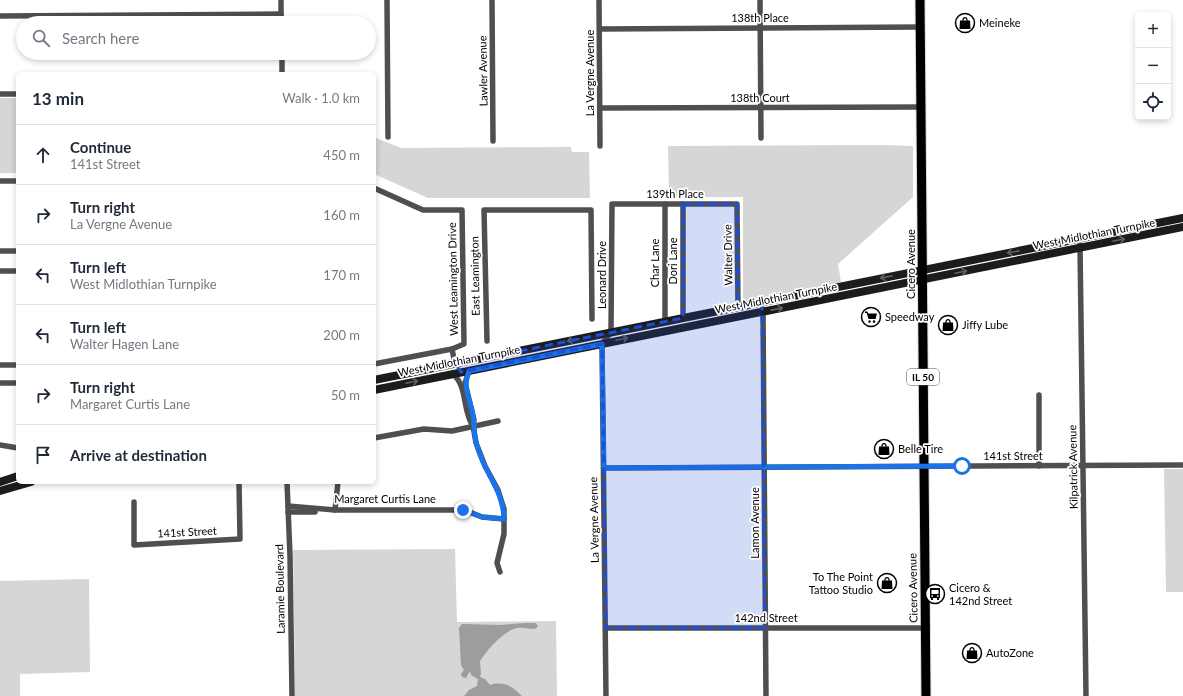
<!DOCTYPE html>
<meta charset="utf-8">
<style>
:root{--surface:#fff;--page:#f2f2f3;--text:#1f2937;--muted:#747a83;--line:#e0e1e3}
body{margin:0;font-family:Lato,sans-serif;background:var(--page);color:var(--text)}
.controls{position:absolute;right:12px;top:12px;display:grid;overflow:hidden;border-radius:6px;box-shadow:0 2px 6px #0003}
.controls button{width:36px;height:36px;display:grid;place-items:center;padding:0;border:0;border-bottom:1px solid var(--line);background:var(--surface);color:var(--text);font:20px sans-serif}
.stop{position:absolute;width:12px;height:12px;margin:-9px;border:3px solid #1a73e8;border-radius:50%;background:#fff}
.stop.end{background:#1a73e8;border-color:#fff;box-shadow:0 1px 4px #0008}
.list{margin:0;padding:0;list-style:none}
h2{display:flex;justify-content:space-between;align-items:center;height:52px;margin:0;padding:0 16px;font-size:17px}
h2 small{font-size:13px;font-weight:400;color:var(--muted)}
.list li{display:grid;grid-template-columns:26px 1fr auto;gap:12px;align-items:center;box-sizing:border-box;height:60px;padding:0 16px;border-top:1px solid var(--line)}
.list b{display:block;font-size:15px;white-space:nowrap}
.list p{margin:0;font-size:13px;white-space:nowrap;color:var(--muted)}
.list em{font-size:13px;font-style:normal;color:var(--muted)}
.icon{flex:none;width:22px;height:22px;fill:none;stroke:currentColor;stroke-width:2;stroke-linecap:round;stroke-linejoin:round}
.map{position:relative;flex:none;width:1183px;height:696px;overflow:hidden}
.search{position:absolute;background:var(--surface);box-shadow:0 2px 6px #0003;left:16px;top:16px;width:360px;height:44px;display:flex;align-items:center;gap:10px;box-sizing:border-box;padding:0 14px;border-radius:22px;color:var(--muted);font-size:15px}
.panel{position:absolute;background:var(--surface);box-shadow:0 2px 6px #0003;left:16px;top:72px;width:360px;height:412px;border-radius:6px}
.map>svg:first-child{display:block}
.green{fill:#d6d6d6}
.water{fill:#9d9d9d}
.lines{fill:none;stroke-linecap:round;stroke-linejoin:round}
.primary-casing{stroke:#dbdbdb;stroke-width:11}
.street{stroke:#4f4f4f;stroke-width:5.5}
.secondary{stroke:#1c1c1c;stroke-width:8}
.primary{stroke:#000;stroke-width:9}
.oneway{stroke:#606060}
.route{stroke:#1a73e8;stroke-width:5}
.marked{fill:#1d4ed8;fill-opacity:0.2;stroke:#1d4ed8;stroke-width:3;stroke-dasharray:8 5;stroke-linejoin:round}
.labels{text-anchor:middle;stroke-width:3.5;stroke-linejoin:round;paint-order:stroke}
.shield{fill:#fff;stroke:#4c4c4c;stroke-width:1}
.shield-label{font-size:10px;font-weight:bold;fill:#000}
.street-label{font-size:11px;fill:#000;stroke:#fff}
.poi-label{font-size:11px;fill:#000;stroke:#fff;text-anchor:start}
</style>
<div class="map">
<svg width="1183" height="696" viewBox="0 0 1183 696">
<rect width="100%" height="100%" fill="#fff"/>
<g class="green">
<rect x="0" y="98" width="18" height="75"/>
<path d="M374,137L401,148L571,147L572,152H589L590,198H428L374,174Z"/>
<path d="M883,145L913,146V197L838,264L841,282L743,302V197H669L668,146Z"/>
<path d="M1164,469H1183V592H1166Z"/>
<path d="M455,549L457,622L556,621L557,696H295L293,550Z"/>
<path d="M89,579L90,672L20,674V696H0V581Z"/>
</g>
<path class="water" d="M526,623H536L538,626L535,629C529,629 523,627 517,628C503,631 487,650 480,661L481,673L480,677L485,679L490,685C504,681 512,686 522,696H464L469,690L477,686L478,679L471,675L470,671L466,678L462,677L461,674L464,670L461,665L459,628L462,624H465L499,625Z"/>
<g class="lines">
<g class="primary-casing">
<path id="primary" d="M920,0L926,696"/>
</g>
<g class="street">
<path d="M281,0V23"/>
<path d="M387,0L388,137"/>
<path d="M492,0L493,141"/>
<path d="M599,0L600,146"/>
<path d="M760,0L761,138"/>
<path d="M0,16L281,14"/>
<path d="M600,29L920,27"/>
<path d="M282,53V74"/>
<path d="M0,94H18"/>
<path d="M600,108L921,107"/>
<path d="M0,181H18"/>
<path d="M374,188L423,210H462L464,344L452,349L455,364"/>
<path d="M683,204V318"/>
<path d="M1080,245L1086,696"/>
<path d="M0,251H18"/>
<path d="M0,271H18"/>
<path d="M763,309L766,696"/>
<path d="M665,322V204"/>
<path d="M487,341L484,210H591L592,319"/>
<path d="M374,364L452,349"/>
<path d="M0,365H18"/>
<path d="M469,371L465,383L474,420L473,426L476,443L485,466L498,490L504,509V534L497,563L500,572"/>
<path d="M453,374C468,387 462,410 473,426"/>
<path d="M0,383H18"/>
<path d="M1039,395V466"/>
<path d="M374,438L424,429L452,431L498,421"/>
<path d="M0,445L18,448"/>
<path d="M604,468L1183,465"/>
<path d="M287,482L290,556L292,696"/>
<path d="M134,502V545L240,539L239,482"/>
<path d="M288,506L335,510H458L467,511L482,517L504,519"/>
<path d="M335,510L338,482"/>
<path d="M288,512H315"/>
<path d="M606,628H926"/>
<path d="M606,696L602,344L611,332L612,204H737L738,307"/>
</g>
<g class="secondary">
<path d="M374,380L1183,218"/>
<path d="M374,390L1183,227"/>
<path d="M0,482L18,476"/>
<path d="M0,491L31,482"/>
</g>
<use href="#primary" class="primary"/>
</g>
<defs><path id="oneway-shaft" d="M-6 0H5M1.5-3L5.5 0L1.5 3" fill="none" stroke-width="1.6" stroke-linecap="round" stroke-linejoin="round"/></defs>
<g class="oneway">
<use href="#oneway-shaft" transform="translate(1119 240) rotate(-11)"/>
<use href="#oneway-shaft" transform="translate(1013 252) rotate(169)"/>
<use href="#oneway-shaft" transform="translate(961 272) rotate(-12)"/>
<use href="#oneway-shaft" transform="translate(886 277) rotate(169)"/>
<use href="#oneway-shaft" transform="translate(777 309) rotate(-11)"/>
<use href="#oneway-shaft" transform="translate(622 339) rotate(-12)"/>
<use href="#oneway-shaft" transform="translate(573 340) rotate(168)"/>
<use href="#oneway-shaft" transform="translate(412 382) rotate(-11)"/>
</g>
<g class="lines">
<path class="route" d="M463,510L482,517L504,519C503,490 486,475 478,449C473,435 475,423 472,410C468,395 463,385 469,371L602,344L604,468L962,466"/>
</g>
<path class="marked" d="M683,204H737L738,307L762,302L765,628H606L602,344L461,372L455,364L683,318Z"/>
<defs>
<g id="shop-ring" transform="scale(1)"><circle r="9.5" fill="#fff" stroke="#000" stroke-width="1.5"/><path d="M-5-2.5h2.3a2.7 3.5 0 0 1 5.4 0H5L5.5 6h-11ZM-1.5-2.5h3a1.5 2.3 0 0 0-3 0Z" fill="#000"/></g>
<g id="supermarket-ring" transform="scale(1)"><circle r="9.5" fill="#fff" stroke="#000" stroke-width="1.5"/><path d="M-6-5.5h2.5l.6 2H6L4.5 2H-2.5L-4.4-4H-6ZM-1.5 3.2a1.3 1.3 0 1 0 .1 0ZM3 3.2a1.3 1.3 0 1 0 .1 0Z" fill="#000"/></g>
<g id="bus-ring" transform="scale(1)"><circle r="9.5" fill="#fff" stroke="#000" stroke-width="1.5"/><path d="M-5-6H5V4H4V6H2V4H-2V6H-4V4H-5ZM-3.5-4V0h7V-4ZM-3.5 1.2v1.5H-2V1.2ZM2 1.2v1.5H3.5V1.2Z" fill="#000"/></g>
</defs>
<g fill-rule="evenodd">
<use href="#shop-ring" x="965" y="23"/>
<use href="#supermarket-ring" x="871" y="317"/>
<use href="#shop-ring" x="948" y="325"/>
<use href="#shop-ring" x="884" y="449"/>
<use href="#shop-ring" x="887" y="583"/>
<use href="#bus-ring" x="935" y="594"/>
<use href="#shop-ring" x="972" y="653"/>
</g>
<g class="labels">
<rect class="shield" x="907" y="369" width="32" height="16" rx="3"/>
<g class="shield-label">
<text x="923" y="381">IL 50</text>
</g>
<g class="street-label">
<text x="760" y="22">138th Place</text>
<text transform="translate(483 71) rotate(-91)" y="4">Lawler Avenue</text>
<text transform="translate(590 73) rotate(-90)" y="4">La Vergne Avenue</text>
<text x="760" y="102">138th Court</text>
<text x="675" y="198">139th Place</text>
<text transform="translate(1094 234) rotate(-11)" y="4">West Midlothian Turnpike</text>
<text transform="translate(728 255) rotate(-91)" y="4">Walter Drive</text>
<text transform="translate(673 261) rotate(-90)" y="4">Dori Lane</text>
<text transform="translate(655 263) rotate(-90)" y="4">Char Lane</text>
<text transform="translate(911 264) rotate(-90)" y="4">Cicero Avenue</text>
<text transform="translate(602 275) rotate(-90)" y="4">Leonard Drive</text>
<text transform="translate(475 276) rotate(-91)" y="4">East Leamington</text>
<text transform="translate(453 279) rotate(-91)" y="4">West Leamington Drive</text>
<text transform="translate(776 298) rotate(-11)" y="4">West Midlothian Turnpike</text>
<text transform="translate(459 361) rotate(-11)" y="4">West Midlothian Turnpike</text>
<text x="1013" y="460">141st Street</text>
<text transform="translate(1073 467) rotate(-91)" y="4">Kilpatrick Avenue</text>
<text x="385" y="503">Margaret Curtis Lane</text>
<text transform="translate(594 520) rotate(-91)" y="4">La Vergne Avenue</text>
<text transform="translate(755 523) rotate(-90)" y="4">Lamon Avenue</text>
<text transform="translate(187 532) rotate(-3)" y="4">141st Street</text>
<text transform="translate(913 588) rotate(-91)" y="4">Cicero Avenue</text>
<text transform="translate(280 589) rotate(-91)" y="4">Laramie Boulevard</text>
<text x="766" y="622">142nd Street</text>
</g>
<g class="poi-label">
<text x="979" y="27">Meineke</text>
<text x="885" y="321">Speedway</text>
<text x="962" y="329">Jiffy Lube</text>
<text x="898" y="453">Belle Tire</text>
<text x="873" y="581" text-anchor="end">To The Point<tspan x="873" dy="13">Tattoo Studio</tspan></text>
<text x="949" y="592">Cicero &amp;<tspan x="949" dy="13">142nd Street</tspan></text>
<text x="986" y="657">AutoZone</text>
</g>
</g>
</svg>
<div class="controls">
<button>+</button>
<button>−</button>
<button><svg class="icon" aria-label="locate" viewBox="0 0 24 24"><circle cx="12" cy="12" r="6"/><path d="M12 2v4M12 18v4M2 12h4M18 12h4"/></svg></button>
</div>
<div class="stop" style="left:962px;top:466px"></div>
<div class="stop end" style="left:463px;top:510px"></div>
<div class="search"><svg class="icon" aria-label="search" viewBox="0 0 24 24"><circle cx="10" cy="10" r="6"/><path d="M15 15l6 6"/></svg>Search here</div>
<section class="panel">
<h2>13 min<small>Walk · 1.0 km</small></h2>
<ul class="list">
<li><svg class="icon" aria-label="ahead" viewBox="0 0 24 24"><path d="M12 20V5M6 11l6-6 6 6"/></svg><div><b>Continue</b><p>141st Street</p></div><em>450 m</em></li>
<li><svg class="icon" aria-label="right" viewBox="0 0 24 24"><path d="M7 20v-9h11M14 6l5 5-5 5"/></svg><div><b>Turn right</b><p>La Vergne Avenue</p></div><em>160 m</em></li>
<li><svg class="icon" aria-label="left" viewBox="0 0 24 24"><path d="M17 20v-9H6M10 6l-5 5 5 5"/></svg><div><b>Turn left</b><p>West Midlothian Turnpike</p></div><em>170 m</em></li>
<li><svg class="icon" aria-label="left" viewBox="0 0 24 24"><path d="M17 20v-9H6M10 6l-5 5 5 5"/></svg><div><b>Turn left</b><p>Walter Hagen Lane</p></div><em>200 m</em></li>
<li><svg class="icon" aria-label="right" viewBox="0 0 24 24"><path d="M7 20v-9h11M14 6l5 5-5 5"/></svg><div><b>Turn right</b><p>Margaret Curtis Lane</p></div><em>50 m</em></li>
<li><svg class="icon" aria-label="arrive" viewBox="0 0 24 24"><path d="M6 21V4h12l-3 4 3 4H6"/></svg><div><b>Arrive at destination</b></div></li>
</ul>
</section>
</div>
